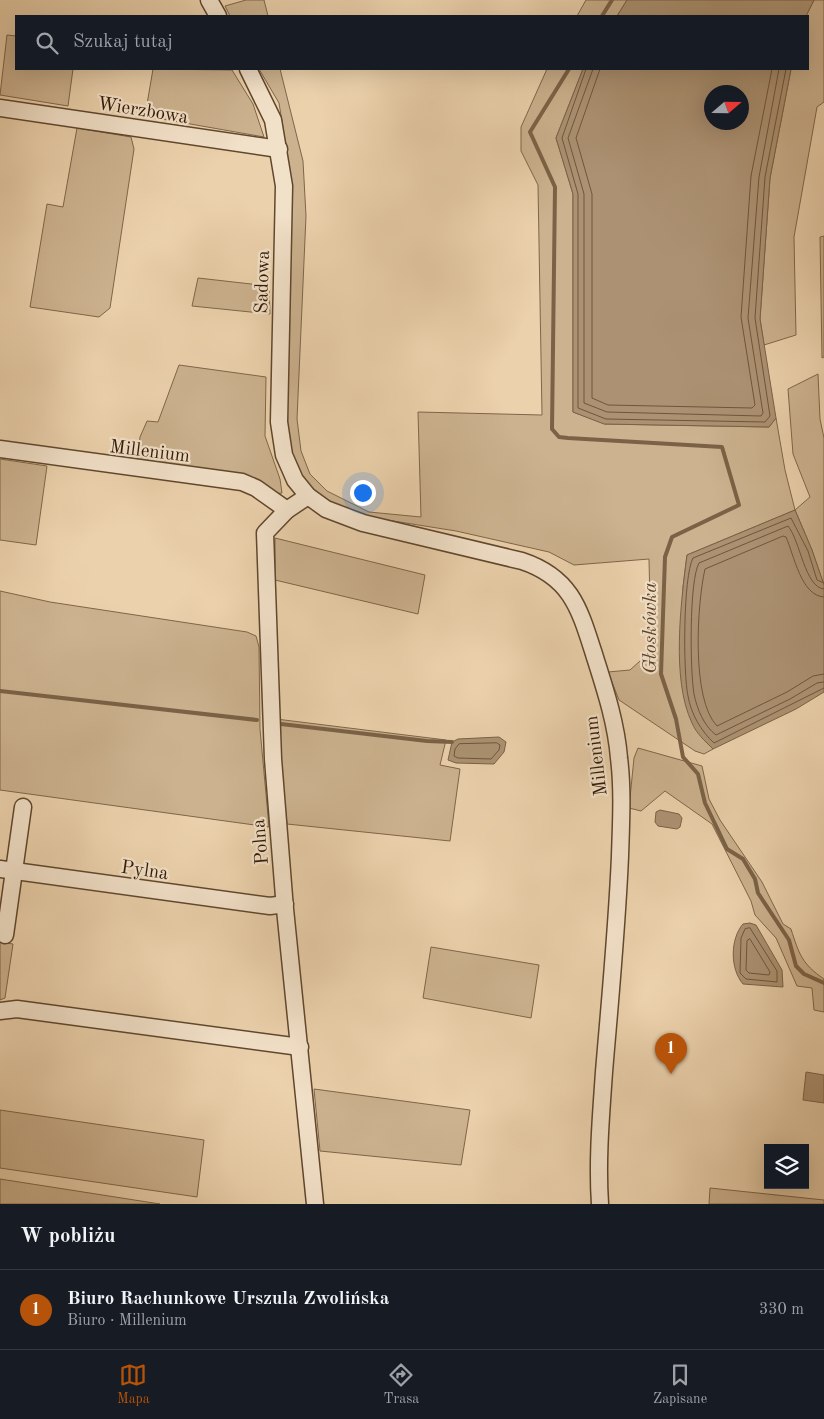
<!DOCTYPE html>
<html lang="pl">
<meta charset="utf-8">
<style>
:root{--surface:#171b24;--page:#242831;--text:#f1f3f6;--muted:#9ea1a6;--line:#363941;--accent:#b45309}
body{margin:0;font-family:"Old Standard TT",serif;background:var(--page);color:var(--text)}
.controls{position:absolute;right:15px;bottom:15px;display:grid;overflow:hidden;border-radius:0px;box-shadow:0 5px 20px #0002}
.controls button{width:45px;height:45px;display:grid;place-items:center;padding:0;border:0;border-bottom:1px solid var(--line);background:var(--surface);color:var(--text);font:25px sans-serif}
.compass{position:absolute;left:704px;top:85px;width:45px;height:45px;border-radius:50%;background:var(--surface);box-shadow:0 5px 20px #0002;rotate:70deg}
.you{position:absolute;left:362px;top:492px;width:18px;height:18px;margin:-12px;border:4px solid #fff;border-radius:50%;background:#1a73e8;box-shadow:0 0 0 8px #1a73e833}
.badge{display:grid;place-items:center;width:32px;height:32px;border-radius:50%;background:var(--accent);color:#fff;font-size:16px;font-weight:700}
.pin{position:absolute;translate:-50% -41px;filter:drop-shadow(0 1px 2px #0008)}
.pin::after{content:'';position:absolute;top:26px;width:18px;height:15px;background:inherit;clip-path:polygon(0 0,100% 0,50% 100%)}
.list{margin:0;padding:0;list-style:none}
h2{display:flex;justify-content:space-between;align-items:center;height:65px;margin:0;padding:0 20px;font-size:21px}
h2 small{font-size:16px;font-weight:400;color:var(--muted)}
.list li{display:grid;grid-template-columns:32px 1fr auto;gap:15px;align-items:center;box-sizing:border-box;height:80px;padding:0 20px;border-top:1px solid var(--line)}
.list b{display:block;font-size:19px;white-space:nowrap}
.list p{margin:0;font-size:16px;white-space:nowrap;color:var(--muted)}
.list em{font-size:16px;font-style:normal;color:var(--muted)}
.icon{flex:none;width:28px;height:28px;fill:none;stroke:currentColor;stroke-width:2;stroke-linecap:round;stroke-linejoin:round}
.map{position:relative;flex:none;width:824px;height:1204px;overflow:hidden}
.search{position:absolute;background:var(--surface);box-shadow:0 5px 20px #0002;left:15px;right:15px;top:15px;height:55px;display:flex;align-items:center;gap:12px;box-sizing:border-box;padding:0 18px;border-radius:0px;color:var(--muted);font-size:19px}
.sheet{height:145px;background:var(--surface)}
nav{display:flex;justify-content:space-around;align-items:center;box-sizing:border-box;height:70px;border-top:1px solid var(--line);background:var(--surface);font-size:14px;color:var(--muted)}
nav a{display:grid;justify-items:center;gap:2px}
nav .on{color:var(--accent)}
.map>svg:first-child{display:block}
.green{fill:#ccb28f;stroke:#7f6649}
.water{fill:#ac9273;stroke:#7b6246;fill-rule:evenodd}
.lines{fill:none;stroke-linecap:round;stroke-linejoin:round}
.shore{stroke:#6f563b;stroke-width:1}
.stream{stroke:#7b6246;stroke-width:4}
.minor-casing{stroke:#60472d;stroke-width:19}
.minor{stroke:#f2e1c9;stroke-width:16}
.labels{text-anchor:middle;stroke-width:4.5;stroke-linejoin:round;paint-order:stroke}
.street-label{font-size:19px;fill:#321903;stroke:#f2e1c9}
.water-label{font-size:20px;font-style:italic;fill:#5d432a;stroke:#f2e1c9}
</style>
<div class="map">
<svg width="824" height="1204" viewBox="0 0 824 1204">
<rect width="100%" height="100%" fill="#ebd1ac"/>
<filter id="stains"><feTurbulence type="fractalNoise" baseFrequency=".004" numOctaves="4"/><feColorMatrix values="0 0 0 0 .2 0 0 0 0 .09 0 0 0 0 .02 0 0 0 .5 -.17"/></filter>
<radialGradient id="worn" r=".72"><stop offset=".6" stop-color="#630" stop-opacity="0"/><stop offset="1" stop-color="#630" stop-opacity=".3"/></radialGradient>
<g class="green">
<path d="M246,0H264L268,16H230L225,6Z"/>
<path d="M586,0H627L617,16H577Z"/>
<path d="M814,0H824V102L817,107L794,237L796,335L764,345L760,319L770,178L791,69H808V16H806Z"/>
<path d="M7,35L16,36V69H73L68,106L0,95Z"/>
<path d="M153,69L232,70L253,104L264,137L145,116Z"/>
<path d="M259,69H280L303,161L306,216L297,419L301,451L310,474L327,491L369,512L421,517L418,412L542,415L538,185L521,151V127L547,69H583L556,138L573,194V412L605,424L769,427L776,418L785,470L795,510L810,497L793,454L788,389L818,374L820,419L824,438V585L812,550L795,510L687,555L683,587L680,649L702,738L713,749L704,754L695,751L619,700L608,672L630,670L651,651L649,559L574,565L549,552L456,531L368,517L341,508L317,493L300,475L290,453L286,430L290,171L279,103Z"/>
<path d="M77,128L131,137L134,149L110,308L99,317L30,307L47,204L63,207Z"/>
<path d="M824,236V357L822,358L820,237Z"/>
<path d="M198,278L269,286L270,314L192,306Z"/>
<path d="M179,365L266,377L265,436L280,479L282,493L273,494L137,462L140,437L147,421L158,422Z"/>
<path d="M0,459L47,466L36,545L0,540Z"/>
<path d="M275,538L425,575L418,614L275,580Z"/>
<path d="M0,591L50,602L247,632L256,636L259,647L260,729L269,827L0,790Z"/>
<path d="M276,719L446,740L440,765L460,769L450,841L287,824Z"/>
<path d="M638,748L702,766L709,799L720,820L762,882L783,924L791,929C799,954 802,964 824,979V1012L814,1010L812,988L797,986L776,938L755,915L751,901L712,824L665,791L641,811L629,808L634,758Z"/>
<path d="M0,942L13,944L5,998L0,1000Z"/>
<path d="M431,947L539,965L531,1018L423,998Z"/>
<path d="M314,1089L470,1110L461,1165L320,1151Z"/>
<path d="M0,1110L204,1140L197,1197L0,1168Z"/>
<path d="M0,1179L160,1204H0Z"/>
<path d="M710,1188L824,1200V1204H709Z"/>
</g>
<g class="water">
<path d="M627,0H814L806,16H617Z"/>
<path d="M583,69H791L770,178L760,319L776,418L769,427L604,424L573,412V194L556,138ZM712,92H742V122H712Z"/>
<path d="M795,510L812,550L824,585V692L796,709L713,749C705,741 696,733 692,723C671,679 681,602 687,555Z"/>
<path d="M499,737L506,742L504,752L494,764L456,763L448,760L452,742L458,739Z"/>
<path d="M660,810L679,814L682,818L680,827L677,829L658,826L655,822L656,812Z"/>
<path d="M750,923L756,925L782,970L783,987L743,984C730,969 730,939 743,924Z"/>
<path d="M806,1072L824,1075V1103L803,1100Z"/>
</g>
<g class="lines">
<g class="shore">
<path d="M586,69L562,138L578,194V408L606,419L765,422L770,416L755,318L765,177L786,69"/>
<path d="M593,69L568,138L584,194V403L607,412L761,416L763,413L748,318L759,177L779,69"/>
<path d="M600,69L576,138L592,194V398L608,405L752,408L755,405L741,317L751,176L772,69"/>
<path d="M824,583L817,580L808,551L791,518L693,558C683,577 683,673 688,696C691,714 701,731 714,743L824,688"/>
<path d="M824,589C805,588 800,540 788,526L699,563C689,581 690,671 694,694C697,709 704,726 716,735L790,699L817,683L824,682"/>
<path d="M824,597C801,596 794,555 786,537L783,536L705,569C697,604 691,699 717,726L787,692L813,676L824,674"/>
<path d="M497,743L500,745L499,750L491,759L458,758L454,756L455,749L459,744Z"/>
<path d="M750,928L777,971V982L746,979L740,973L741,938L745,929Z"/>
<path d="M750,939L770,972L769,975L749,973L746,970L747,941Z"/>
</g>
<g class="stream">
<path d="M602,16L612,0"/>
<path d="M569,69L530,132L555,187L552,429L559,437L568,438L722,447L739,505L672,537L665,557L661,674L676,719L683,757L698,774L705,803L727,849L743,859L755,879L758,893L789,940L796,966L804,974L824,983"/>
<path d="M0,691L257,720"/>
<path d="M281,724L427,741L452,742"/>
</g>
<g class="minor-casing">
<g id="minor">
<path d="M209,0L218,16"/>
<path d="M248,69L273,120L284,186L279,422L284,455L295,480L308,496L326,509L363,523L522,561C570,577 579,607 593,651C604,686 616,721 619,758C623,790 621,824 620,856C617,928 610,1000 604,1072C601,1116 597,1160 600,1204"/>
<path d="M0,108L279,149"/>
<path d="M0,449L242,482L256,488L287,510"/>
<path d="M308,496L287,510L265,533L273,759L285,909L315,1204"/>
<path d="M0,869L270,906L285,904"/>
<path d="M5,935L23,807"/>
<path d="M0,1011L17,1009L300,1047"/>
</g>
</g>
<use href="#minor" class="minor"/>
</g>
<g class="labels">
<g class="street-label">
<text transform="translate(143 109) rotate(9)" y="7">Wierzbowa</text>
<text transform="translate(261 282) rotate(-88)" y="7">Sadowa</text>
<text transform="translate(150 450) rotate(7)" y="7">Millenium</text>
<text transform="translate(595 756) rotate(-97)" y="7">Millenium</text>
<text transform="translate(259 842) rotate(-95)" y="7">Polna</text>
<text transform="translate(145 869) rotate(8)" y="7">Pylna</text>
</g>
<g class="water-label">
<text transform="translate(649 628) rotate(-90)" y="7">Głoskówka</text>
</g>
</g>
<rect width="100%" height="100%" filter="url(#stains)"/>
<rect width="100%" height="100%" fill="url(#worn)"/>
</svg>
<div class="controls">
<button><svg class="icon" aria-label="layers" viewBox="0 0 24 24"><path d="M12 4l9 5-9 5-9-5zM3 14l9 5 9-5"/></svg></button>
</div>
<svg class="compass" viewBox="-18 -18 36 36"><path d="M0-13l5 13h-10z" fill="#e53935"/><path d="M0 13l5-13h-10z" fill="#9ea1a6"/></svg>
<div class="you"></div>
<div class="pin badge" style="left:671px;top:1074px">1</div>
<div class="search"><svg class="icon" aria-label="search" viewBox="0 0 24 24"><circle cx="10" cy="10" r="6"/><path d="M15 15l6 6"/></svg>Szukaj tutaj</div>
</div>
<section class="sheet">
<h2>W pobliżu<small></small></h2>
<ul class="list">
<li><span class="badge">1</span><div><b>Biuro Rachunkowe Urszula Zwolińska</b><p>Biuro · Millenium</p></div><em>330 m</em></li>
</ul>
</section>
<nav>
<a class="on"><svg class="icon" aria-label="map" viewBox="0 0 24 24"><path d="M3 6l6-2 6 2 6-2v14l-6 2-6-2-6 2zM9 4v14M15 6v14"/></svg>Mapa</a>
<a><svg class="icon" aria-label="directions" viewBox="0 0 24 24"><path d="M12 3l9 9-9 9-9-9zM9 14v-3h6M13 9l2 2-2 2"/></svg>Trasa</a>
<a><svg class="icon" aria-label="saved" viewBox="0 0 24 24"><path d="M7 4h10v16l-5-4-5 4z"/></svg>Zapisane</a>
</nav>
